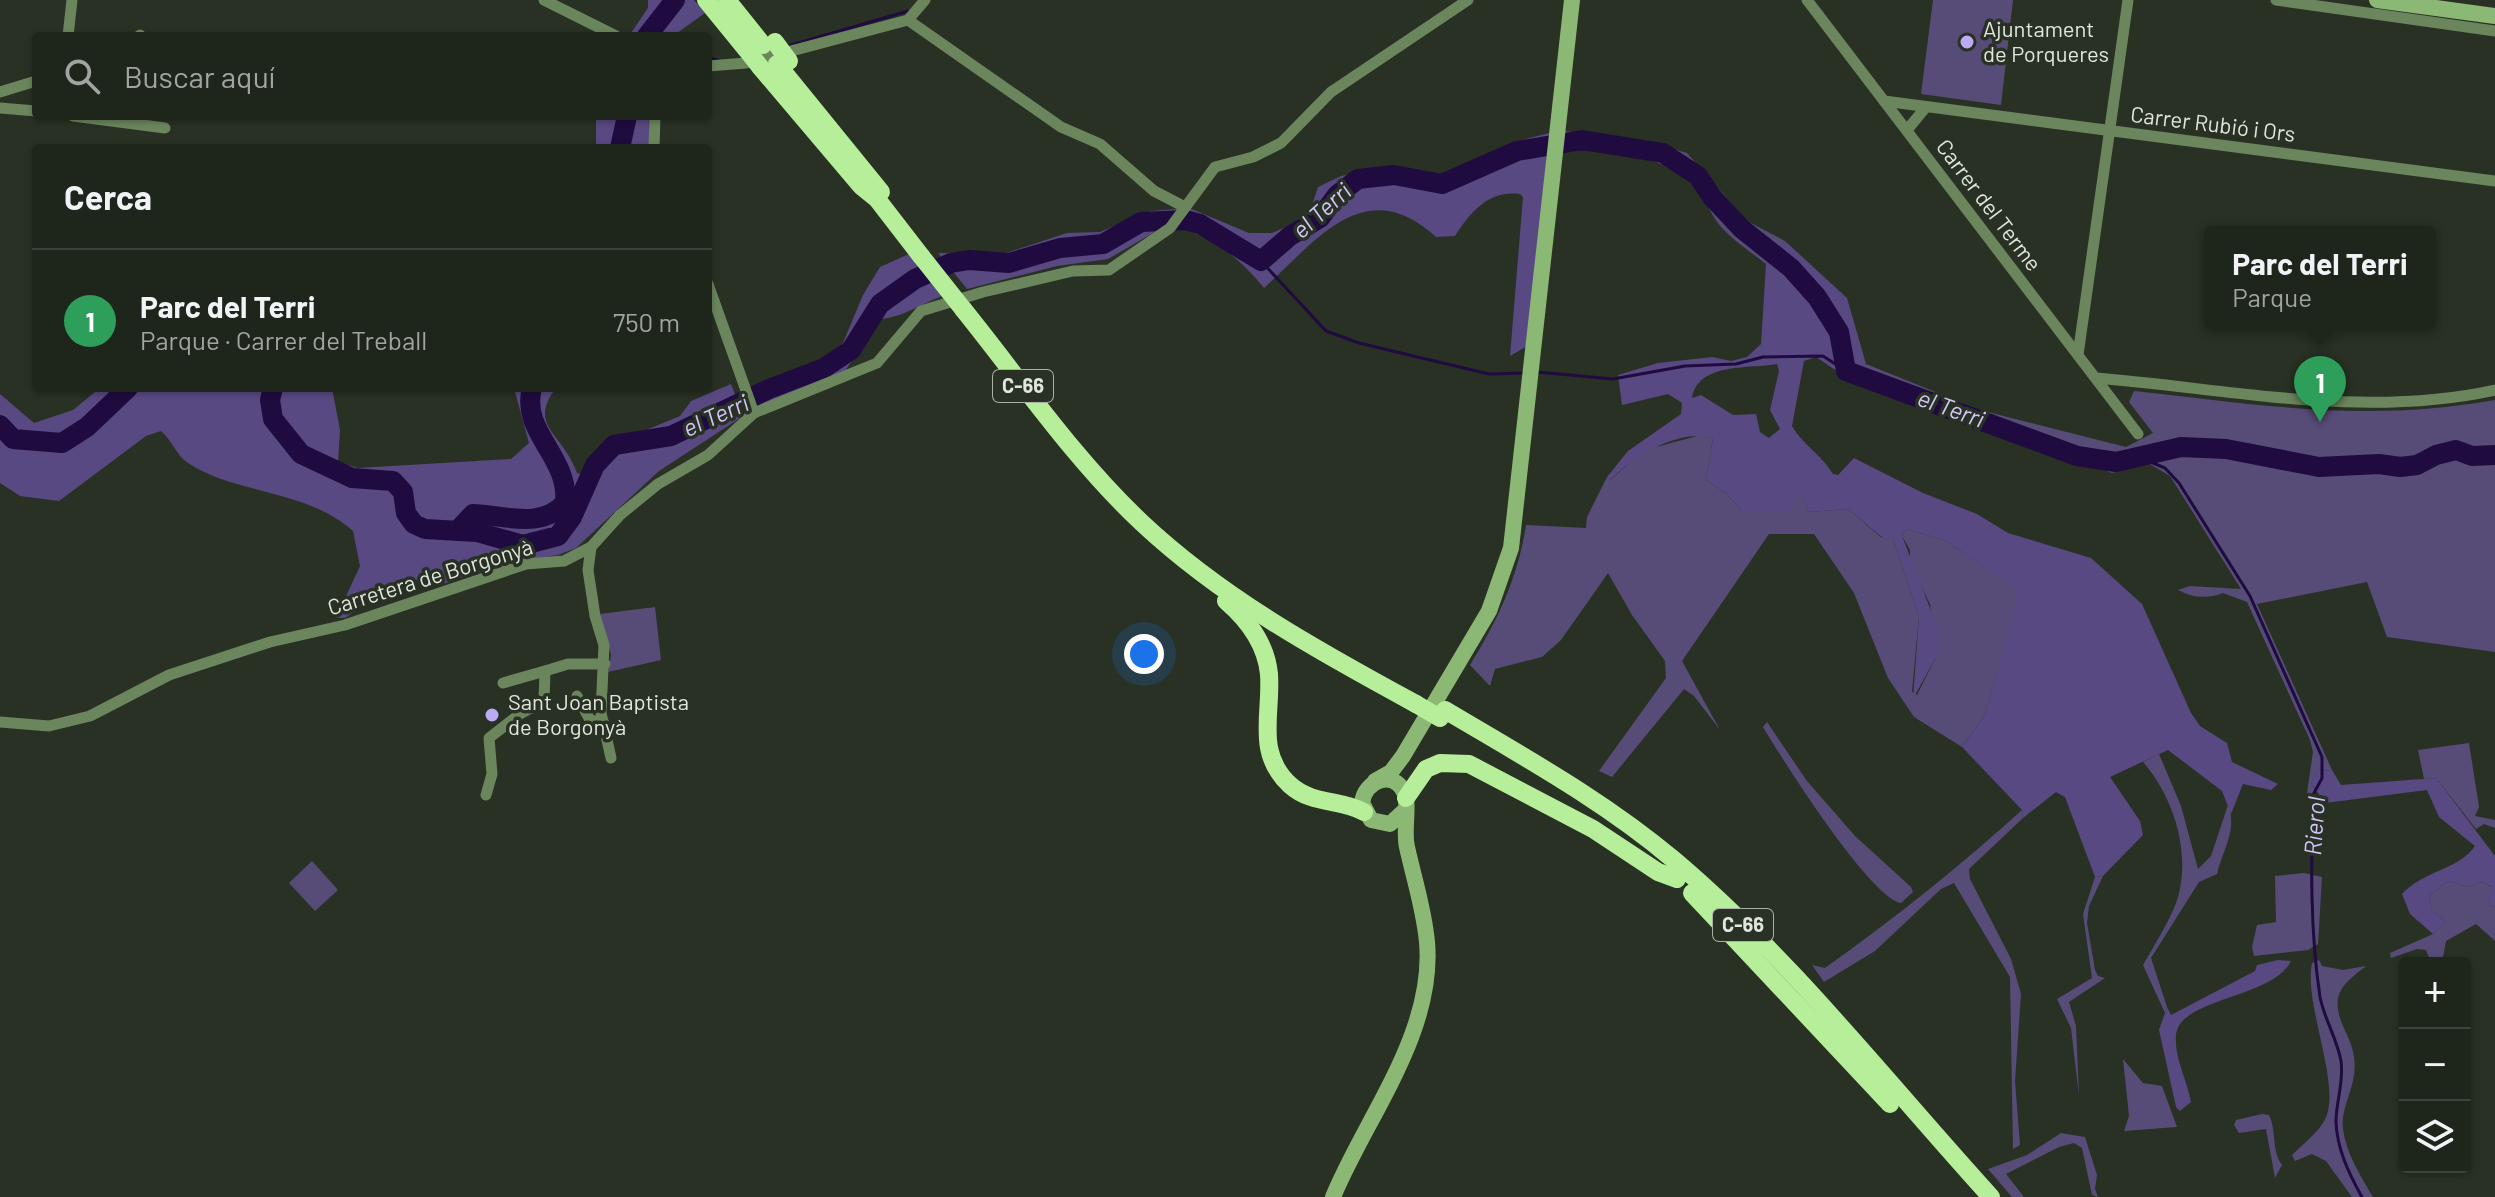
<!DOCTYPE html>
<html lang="es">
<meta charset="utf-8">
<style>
:root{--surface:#1e251a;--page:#262d23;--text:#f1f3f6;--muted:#a1a5a2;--line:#3c4239;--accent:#d93025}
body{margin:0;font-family:Barlow,sans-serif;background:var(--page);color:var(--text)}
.controls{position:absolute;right:24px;bottom:24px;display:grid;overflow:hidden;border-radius:8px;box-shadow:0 2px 6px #0004}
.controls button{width:72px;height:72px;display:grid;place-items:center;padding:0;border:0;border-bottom:2px solid var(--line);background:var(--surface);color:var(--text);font:40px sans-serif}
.you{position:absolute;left:1144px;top:654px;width:28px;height:28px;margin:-20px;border:6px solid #fff;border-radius:50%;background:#1a73e8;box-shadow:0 0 0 12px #1a73e833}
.badge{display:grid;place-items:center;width:52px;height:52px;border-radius:50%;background:var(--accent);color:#fff;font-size:26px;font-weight:700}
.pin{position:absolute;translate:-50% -66px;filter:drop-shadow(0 2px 4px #0008)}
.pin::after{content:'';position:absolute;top:42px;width:28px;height:24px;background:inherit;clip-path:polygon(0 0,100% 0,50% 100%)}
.popup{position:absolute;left:2204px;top:226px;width:232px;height:104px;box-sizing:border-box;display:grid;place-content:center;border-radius:8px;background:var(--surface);filter:drop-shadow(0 2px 6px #0005);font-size:26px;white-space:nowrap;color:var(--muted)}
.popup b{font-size:30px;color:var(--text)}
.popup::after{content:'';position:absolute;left:50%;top:100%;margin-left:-16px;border:16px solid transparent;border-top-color:var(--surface)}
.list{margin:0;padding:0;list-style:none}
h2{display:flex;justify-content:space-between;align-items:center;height:104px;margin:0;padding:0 32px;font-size:34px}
h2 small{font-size:26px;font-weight:400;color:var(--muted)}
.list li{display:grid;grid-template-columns:52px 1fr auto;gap:24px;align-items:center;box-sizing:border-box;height:144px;padding:0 32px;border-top:2px solid var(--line)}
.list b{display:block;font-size:30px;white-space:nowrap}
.list p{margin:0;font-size:26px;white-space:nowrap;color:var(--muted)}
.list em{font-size:26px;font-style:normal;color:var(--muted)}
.icon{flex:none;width:44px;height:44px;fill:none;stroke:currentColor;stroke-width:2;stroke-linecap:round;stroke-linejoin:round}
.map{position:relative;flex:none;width:2495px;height:1197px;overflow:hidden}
.search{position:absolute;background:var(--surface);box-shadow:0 2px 6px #0004;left:32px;top:32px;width:680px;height:88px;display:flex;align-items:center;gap:20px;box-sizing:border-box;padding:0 28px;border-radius:8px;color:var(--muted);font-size:30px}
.panel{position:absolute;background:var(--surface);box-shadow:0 2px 6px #0004;left:32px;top:144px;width:680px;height:248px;border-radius:8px}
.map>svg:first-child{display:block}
.green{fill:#574c78}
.forest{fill:#594982;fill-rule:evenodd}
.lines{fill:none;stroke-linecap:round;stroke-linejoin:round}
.stream{stroke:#1f0b3f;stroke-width:3}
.river{stroke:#1f0b3f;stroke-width:20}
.minor{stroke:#6b865d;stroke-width:11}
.secondary{stroke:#8cb875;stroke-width:16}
.trunk{stroke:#b6ee9a;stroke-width:18}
.trunk-bridge{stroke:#b6ee9a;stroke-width:18}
.poi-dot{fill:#bcaaf5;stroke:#283123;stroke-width:3}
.labels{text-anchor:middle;stroke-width:7;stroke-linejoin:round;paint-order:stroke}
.shield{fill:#283123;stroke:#a9b0a5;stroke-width:2}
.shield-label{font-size:20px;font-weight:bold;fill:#e0e6dd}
.poi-label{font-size:22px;fill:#e0e6dd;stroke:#283123;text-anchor:start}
.street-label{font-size:22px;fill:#e0e6dd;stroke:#283123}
.water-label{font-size:24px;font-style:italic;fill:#d1c5fa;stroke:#283123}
</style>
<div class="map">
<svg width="2495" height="1197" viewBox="0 0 2495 1197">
<rect width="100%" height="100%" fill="#283123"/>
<g class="green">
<path d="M1933,0H2013L2001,105L1921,94Z"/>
<path d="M1564,131L1637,139L1687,153L1747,221L1785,241L1766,264C1750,251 1730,239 1718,223C1707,208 1703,191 1686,178C1650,151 1605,152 1562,146Z"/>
<path d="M1866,364L1980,410L2126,447L2153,433L2129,402L2134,391C2263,405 2365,423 2495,400V652L2387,637L2367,582L2257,604L2332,770L2317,771L2311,783L2317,792L2310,795L2307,793L2313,752L2310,740L2247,602L2223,593C2207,599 2193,598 2178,590L2190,586L2241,589L2170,476L2148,463L2112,473L2005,431L1940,415L1841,374Z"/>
<path d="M1701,435L1713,438L1706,480L1726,493L1742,511L1800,491L1809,512L1848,509L1882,538H1893L1919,616L1912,692L1917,695L1936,657L1930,604L1910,564V550L1902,536L1907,529L1946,541L2020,590L1985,715L1962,747L1914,717L1888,678L1854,593L1814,534H1769L1682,661L1720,730L1694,696L1684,689L1612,777L1599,771L1666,678L1665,661L1632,615L1608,573L1561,640L1542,657L1495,669L1490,686L1470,665C1498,620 1518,577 1526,525L1586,528L1587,517L1607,477L1610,480L1645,450Z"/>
<path d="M655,607L661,660L608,672L611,655L600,614Z"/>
<path d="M1767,722L1807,781L1855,836L1911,887L1913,892L1901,903C1870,898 1782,759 1763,727Z"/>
<path d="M2469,743L2479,807L2475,816L2495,820V828L2484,824L2476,829L2436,778L2424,779L2418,750Z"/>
<path d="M2159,754L2181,806L2198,869L2211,856L2228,805C2238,830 2222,851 2217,874L2199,882L2151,958L2167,1007L2165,1013L2143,965C2153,948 2173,915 2178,897C2191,851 2173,796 2143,762Z"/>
<path d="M2022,810L2023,818L1969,869L1970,879L2011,959L2021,994L2015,1081L2020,1145L2013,1149L2010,977L1954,883L1941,889L1875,951L1824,982L1812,965L1825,968C1896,917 1958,868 2022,810Z"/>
<path d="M312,861L338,890L315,911L289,883Z"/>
<path d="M2304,873L2322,877L2318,944L2308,950L2254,956L2252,947L2257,925L2276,922L2275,876Z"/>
<path d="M2103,876L2089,906L2087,923L2095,970L2098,976L2105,978L2069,1002L2076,1026L2079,1096L2071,1028L2057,999L2092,978L2083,914L2095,877Z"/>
<path d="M2447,881L2469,887L2482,882L2493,888L2488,905L2495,907V941L2476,924L2446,941L2442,963H2431L2426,950L2417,949L2391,958L2390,953L2433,934L2446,922L2432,911L2429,897Z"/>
<path d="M2319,960L2322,966L2343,970L2366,966C2355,975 2341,984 2338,998C2335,1018 2349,1034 2353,1051C2359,1079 2347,1093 2343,1117C2340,1144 2360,1175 2373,1197H2352L2326,1161L2312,1154L2295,1161L2292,1155C2302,1145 2315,1135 2323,1123C2345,1091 2303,1006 2312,963Z"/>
<path d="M2123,1059L2143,1083L2162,1086L2177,1127L2124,1131L2129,1116Z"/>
<path d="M2262,1114L2269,1115C2277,1131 2271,1150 2282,1165L2275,1178L2266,1129L2239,1133L2234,1125L2236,1120Z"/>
<path d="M2061,1133L2085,1137L2097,1175L2095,1189L2098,1197L2092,1195L2082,1148L2074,1143L2059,1147L2006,1174L2024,1197H2012L1988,1169L2027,1155Z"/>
</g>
<g class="forest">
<path d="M648,0H694L705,13L673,36H629L648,8Z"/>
<path d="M596,116H649L650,148H596Z"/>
<path d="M1549,133L1529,345L1510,356L1523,197L1520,194C1488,190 1471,212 1455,236L1436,237C1365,172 1317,240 1264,288C1238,256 1209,233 1167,225L1108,259L1057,266L967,289L938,253H1006L1067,233L1100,232L1151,211L1189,208L1249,233H1272L1298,222L1311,208L1318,187L1341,176L1395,167L1441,179L1471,170L1511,143Z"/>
<path d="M1785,241L1847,298L1866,364L1841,374L1816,357L1804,361L1792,426C1804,446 1820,453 1833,474L1838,475L1854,458L1923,493L1977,514L2008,533L2091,558L2142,604L2191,713L2200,726L2227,743L2232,762L2278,784L2271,790L2243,784L2231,814L2222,791L2168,750L2110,777L2140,821L2143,835L2103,876L2095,877L2065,797L2056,792L2023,818L2022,810L1962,747L1985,715L2019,590L1946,541L1907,529L1902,536L1940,634L1936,657L1913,699L1919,616L1893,538H1883L1848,509L1809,512L1800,492L1790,512L1742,511L1726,493L1706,480L1713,438C1678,428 1633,457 1609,481L1607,477L1628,451L1681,414L1682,403L1668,394L1622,405L1618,375L1658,363L1712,357L1731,361L1747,357L1761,344L1766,264ZM1777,364L1779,371L1770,410L1780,429L1769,438L1760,432L1756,414L1733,415L1701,395L1692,398C1698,362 1750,369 1777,364Z"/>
<path d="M909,254L942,296C921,304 903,317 881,319L845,371L757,407L659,471L576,548L558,555L502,564L446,583L403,579L345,618H336L360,566L353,531C306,489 237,495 188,463C176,455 172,440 161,431L146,436L59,501L20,496L0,483V394L34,423L73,410L100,388H332L340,430L338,462L358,468L511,459L529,443L514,388H556C527,426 563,433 577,473L584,475L615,443L680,416L691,401L731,384L736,397L806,372L843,343L863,295L880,267Z"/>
<path d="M2332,770L2341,785L2436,778L2495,856V907L2488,905L2492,887L2482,882L2469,887L2447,881L2429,897L2432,911L2446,922L2433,934L2410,914L2402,894C2423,871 2460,869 2475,846L2439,817L2427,790L2325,803L2311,783L2317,771Z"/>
<path d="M2278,960L2291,961C2274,998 2179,998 2176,1035C2174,1058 2187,1080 2191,1102L2180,1111L2176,1107L2159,1030L2167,1007L2171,1015L2255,971L2257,965Z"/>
</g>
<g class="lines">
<g class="stream">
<path d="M788,46L908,11"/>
<path d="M708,58L718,60"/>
<path d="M1261,261L1326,331L1359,343L1489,374L1526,373"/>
<path d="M1537,372L1613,379L1685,366L1736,364L1763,357L1823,356L1846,371"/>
<path d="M690,427L695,430"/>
<path d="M2141,458L2165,468L2179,483L2250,596L2322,757V778L2313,795C2311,862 2310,931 2320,997C2324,1018 2337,1039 2341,1061C2344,1083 2336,1101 2336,1122C2337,1149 2349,1174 2362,1197"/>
</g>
<g class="river">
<path d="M647,36L675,0"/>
<path d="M620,148L627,116"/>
<path d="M273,388L270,400L273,419L301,454L352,478L393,481L403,492L406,513L414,524L425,529L477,532L523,545L558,536L572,517L595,465L614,445L671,436L769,389L824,368L851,350L880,304L915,279L951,263L969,260L1009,263L1060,248L1103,244L1141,222L1185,220L1200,224L1261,261L1290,236L1320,218L1337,195L1358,179L1394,175L1442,184L1517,151L1582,140L1663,153L1698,176L1712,197L1742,229L1791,268L1817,297L1839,332L1846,371L2077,456L2116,462L2181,447L2226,449L2319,467L2379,464L2400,467L2417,465L2436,455L2456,450L2472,456L2495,455"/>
<path d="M0,425L13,439L62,443L87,427L128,388"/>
<path d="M457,531L473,514C504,515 540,530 565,503C570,457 520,432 532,388"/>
</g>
<g class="minor">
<path d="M544,0L616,36"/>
<path d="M1807,0L2138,434"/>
<path d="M2276,0L2495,31"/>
<path d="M908,20L1061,127L1100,144L1154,191L1183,206"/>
<path d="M68,36L72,0"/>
<path d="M139,36L140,35"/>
<path d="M708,66L746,63L908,20L925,0"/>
<path d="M0,92L36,81"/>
<path d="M1884,101L2495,181"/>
<path d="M0,108L36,111"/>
<path d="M73,116L165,128"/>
<path d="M1907,130L1926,107"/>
<path d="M654,148L655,116"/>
<path d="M708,284L754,413"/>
<path d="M2078,355L2128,0"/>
<path d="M2096,378C2230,389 2362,419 2495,390"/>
<path d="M591,547L588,570L595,616L604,645L601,713L611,758"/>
<path d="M503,683L545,671"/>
<path d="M577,696L590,720L604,723"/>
<path d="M0,722L49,726L90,716L169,675L270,642L345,625L526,564L564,561L591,547L620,515L658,484L708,455L754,413L877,363L921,311L983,292L1073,271L1109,270L1170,228L1215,167L1253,157L1281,143L1331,92L1468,0"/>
<path d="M486,795L492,774L489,738L520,714L544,701L545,671L568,664H605"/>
</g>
<g class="secondary">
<path d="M2377,0L2495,16"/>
<path d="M1375,781L1391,772L1403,756L1489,611L1511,548L1572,0"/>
<path d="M1333,1197C1366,1117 1435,1033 1427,942C1424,909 1414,879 1407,847C1403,831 1410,804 1404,792C1393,769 1364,781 1362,803L1371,820L1390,824L1404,811"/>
</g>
<g class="trunk">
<path d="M706,0L746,49"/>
<path d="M727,0L763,45"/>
<path d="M777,64L881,192"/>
<path d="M761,68L861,186L877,199L921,256"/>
<path d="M963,309C1021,381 1074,459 1142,523C1222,598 1320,652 1416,704"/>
<path d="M1226,601C1248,620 1266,644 1269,674C1272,714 1255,753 1290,785C1312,805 1341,799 1364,812"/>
<path d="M1445,710C1524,757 1604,801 1674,860C1791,959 1888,1084 1991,1197"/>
<path d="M1406,798L1426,769L1440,763L1469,764L1593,829L1658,872L1677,879"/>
<path d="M1692,893L1890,1104"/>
</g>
<g class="trunk-bridge">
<path d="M775,42L789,61"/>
<path d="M746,49L761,68"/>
<path d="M921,256L963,309"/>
<path d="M1416,704L1440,718"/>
</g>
</g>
<g class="poi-dot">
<circle cx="1967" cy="42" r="8"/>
<circle cx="492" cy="715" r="8"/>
</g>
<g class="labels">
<g class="shield">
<rect x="993" y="370" width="60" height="32" rx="6"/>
<rect x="1713" y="909" width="60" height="32" rx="6"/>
</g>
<g class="shield-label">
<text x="1023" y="393">C-66</text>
<text x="1743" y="932">C-66</text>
</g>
<g class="poi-label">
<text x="1983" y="37">Ajuntament<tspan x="1983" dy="25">de Porqueres</tspan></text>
<text x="508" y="710">Sant Joan Baptista<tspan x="508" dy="25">de Borgonyà</tspan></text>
</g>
<g class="street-label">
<text transform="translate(2213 124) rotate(7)" y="8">Carrer Rubió i Ors</text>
<text transform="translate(1989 205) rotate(53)" y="8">Carrer del Terme</text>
<text transform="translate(430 577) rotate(-17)" y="8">Carretera de Borgonyà</text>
</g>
<g class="water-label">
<text transform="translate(1322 211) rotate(-42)" y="8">el Terri</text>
<text transform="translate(1951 409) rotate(20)" y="8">el Terri</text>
<text transform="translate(716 416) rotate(-24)" y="8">el Terri</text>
<text transform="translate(2315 826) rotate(-86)" y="8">Rierol</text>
</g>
</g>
</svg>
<div class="controls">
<button>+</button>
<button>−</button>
<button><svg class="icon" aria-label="layers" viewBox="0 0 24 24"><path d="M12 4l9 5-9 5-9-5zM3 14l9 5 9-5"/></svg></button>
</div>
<div class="you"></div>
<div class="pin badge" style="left:2320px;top:422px;background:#2e9e5b">1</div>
<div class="popup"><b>Parc del Terri</b>Parque</div>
<div class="search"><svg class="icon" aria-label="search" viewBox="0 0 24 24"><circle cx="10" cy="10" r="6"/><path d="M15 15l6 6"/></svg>Buscar aquí</div>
<section class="panel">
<h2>Cerca<small></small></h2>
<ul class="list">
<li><span class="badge" style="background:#2e9e5b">1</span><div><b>Parc del Terri</b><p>Parque · Carrer del Treball</p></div><em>750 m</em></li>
</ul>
</section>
</div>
